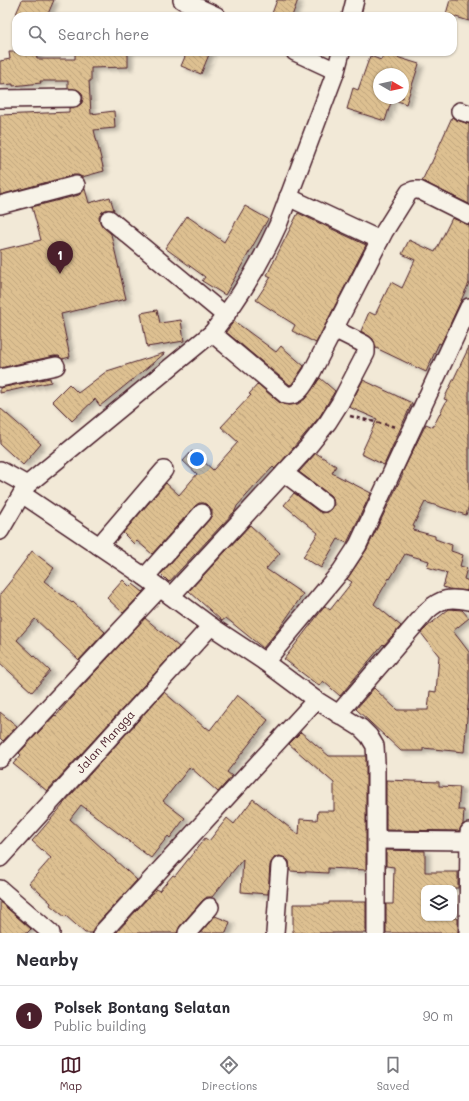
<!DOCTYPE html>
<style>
:root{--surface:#fff;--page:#f2f2f3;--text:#2b2b33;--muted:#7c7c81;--line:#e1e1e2;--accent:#4a1f2b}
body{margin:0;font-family:Mali,sans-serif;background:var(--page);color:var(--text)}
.controls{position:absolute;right:12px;bottom:12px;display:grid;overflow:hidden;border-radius:8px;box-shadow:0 1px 3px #0004}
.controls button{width:36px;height:36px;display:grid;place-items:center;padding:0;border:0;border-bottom:1px solid var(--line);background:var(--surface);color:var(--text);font:20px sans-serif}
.compass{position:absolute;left:373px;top:68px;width:36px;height:36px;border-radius:50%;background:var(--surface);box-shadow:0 1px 3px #0004;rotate:99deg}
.you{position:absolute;left:197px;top:459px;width:14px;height:14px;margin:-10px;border:3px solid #fff;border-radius:50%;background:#1a73e8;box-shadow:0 0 0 6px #1a73e833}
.badge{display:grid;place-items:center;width:26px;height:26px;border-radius:50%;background:var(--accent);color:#fff;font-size:13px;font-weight:700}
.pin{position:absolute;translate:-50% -33px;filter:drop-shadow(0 1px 2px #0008)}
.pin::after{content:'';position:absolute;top:21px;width:14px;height:12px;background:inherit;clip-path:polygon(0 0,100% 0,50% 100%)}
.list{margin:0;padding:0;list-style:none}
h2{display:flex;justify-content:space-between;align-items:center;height:52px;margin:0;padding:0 16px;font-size:17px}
h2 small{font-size:13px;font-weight:400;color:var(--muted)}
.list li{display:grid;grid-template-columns:26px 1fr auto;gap:12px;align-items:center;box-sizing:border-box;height:60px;padding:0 16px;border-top:1px solid var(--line)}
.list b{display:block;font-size:15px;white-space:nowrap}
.list p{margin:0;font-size:13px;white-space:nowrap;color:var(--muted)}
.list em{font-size:13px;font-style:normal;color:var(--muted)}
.icon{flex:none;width:22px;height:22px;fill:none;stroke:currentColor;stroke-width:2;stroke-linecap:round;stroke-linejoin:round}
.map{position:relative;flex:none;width:469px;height:933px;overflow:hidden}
.search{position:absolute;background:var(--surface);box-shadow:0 1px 3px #0004;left:12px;right:12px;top:12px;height:44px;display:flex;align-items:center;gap:10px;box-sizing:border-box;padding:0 14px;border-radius:12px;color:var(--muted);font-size:15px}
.sheet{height:112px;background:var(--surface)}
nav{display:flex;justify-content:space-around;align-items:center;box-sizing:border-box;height:56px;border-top:1px solid var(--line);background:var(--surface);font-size:11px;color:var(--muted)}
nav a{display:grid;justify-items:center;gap:2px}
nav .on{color:var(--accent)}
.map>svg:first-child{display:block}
.building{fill:url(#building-back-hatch);stroke:#4a1f2b;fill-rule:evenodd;filter:url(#shadow)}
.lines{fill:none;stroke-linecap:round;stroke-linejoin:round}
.minor-casing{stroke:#4a1f2b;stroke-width:20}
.path{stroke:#4a1f2b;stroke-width:2.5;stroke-dasharray:4 3;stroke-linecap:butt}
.minor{stroke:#f7f3e8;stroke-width:17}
.labels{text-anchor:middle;stroke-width:3;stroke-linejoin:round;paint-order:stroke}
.street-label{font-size:12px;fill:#4a1f2b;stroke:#f7f3e8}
</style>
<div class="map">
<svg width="469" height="933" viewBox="0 0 469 933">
<defs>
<pattern id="building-back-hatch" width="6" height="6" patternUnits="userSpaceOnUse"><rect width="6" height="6" fill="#ddc091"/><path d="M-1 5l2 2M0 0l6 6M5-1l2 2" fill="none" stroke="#bfa57d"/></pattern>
<filter id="shadow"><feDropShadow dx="4.5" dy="2.5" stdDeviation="2" flood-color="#0004"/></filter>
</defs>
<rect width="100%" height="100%" fill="#f2e9d7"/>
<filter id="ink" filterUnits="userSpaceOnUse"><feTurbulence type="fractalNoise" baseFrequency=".025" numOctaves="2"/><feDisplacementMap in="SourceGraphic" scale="8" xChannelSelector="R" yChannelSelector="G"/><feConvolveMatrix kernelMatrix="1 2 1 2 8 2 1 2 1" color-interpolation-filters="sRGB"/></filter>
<g filter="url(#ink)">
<g class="building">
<path d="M22,0H54L47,16H15Z"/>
<path d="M277,0H298L292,16H271Z"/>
<path d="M450,0H469V21L446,14Z"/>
<path d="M9,52H36L37,59H75V52H128V67L91,68V81H89L91,114L114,111L115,128L94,130L104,171L82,177L78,175H73L0,195V115L69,112V108L78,106L82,103L83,98L82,93L78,90L68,88V81H40L41,83L13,86V84L0,85V61L10,59Z"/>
<path d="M187,52H210L201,74L181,66Z"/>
<path d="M384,53L419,64L406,104L392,99L385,121L347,109L353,88L358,90L370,56L381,60ZM379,74H403V98H379Z"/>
<path d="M452,117L457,120L469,124V204L422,181L430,164H431Z"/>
<path d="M85,189L89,203L110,197L114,210H106L102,212L99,217L100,222L103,227L111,234L126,299L61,314L70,357L62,359L59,356H54L0,368V250L41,240L32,207L79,195Z"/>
<path d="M245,206L268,219L225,295L202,281L205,277L165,248L187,216L224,242Z"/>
<path d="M298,213L366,245L316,343L292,331L295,325L256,300L271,277L267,275Z"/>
<path d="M452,218L469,225V283L441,344L439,343L426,372L376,348L373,339L361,331L369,312L375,315L391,282L402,288L415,260L402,254L409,240L435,252Z"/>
<path d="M157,310L160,323L181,320L184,341L147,347L141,313Z"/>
<path d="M234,321L276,352L281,346L304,366L292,384L290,385L226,332Z"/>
<path d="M469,347V505L466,515L425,502L413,526L415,527L413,530L435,536V539L452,545L451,551L463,555L460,566L467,568L464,579L469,581L467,591L449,589L443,587L447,573L427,567L429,561L405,554L390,579L389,578L374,604L401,626L384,645L383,644L340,696L323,681L319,686L284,659L325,606L330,610L352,582L347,579L367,549L403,474L402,473L426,424L433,427L447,400L444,399Z"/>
<path d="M164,353V354L100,406L95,399L72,421L52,401L69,384L78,393L107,371Z"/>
<path d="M50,378L51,382L0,393V388Z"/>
<path d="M320,378L335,391L320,416L300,440L275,469L273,467L256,485L237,506L235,511L169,582L161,574L209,520L212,515V510L209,506L204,503H199L195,506L152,554L137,541L134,544L123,533L166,483L179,495L197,474L183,461L192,451L213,470L238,442L221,427L251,395L249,394L258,384L280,403L290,405L298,404L305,399Z"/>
<path d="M363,380L412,403L384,465L361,454L377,419L349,407Z"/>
<path d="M0,408L41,444L23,465L0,444Z"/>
<path d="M316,453L336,466L332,473L371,493L347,543L338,539L321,568L303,557L318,533L284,505L294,493L318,511L322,513L328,512L332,509L334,505L333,499L330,495L299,472Z"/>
<path d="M250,525L280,553L266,569L303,594L279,629L263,648L226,618L222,621L189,591Z"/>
<path d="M32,551L54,568L44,581L72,603L73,602L105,632L79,660L35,619L17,640L50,671L32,692L0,663V594L13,578H12Z"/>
<path d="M123,580L130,587L133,584L143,592L123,613L107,598Z"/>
<path d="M449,609L462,610L469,618L453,631L469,652V695L464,752L423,748V751H401L356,709L374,688L397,710H428L430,691L436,692L439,656L421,633L428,626Z"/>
<path d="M145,618L179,647L47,791L13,764L21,755L19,753L55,715L56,716L70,699Z"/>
<path d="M164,692L205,728L206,727L210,730L237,695L268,720L227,772L232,776L218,792L190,767L163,801L185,818L170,838L168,836L151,858L81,805L70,819L137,880L95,926L92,933H85L66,916L65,917L50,905L51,903L29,883L51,858L32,841L63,805V804Z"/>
<path d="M0,712L17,726L3,741L0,738Z"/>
<path d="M301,732L329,756H366V870L328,868V873L290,871L289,861L285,858L280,856L275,857L272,861L270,865L268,894L241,892L243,859L212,897H207L203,900L180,926L177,933H116L156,889L159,891L173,875L175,876L205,838L209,841L227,818L234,824L253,799L299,835L300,819L317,820L318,811H334V783L289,744Z"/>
<path d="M386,780L439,782V786L460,787L458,810H464L463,824L459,831L386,830Z"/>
<path d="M386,850L425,851V872H458V888H424V918H458V933H386V904H393L394,867L386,866Z"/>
<path d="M0,902L31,929L27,933H0Z"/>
<path d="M329,902H366V933H293V904H329Z"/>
<path d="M215,916L230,922L226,933H200Z"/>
</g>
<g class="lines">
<g class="minor-casing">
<g id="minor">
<path d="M182,0L217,16"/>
<path d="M351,16L355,0"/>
<path d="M295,52L336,71"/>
<path d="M0,99L73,98"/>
<path d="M460,111L469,114"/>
<path d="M288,197L380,240"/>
<path d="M0,205L76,185"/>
<path d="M109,219L226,316"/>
<path d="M212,333L286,395C299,398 305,382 312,372L384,232L409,192L414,190H419L469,215"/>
<path d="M0,378L56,366"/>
<path d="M0,470L27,485"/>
<path d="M284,473L324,503"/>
<path d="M22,494L145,577L211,626L265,662L316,700L361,728L369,736L375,746L376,762V933"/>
<path d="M0,531L27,485L212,333C238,300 261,263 278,225L336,71L341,52"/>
<path d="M99,546L164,470"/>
<path d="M145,577L202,513"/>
<path d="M171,596L308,447L328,422L340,403L366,353V346L364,344L334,329"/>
<path d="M265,662L341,571L358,545L469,307"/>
<path d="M338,714L427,611C441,598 450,597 469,601"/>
<path d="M0,759L160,588"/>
<path d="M377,840L469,841"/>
<path id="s1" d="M0,858L211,626"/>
<path d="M0,889L51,933"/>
<path d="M102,933L316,700"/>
<path d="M187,933L210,907"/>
<path d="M275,933L280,866"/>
<path d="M468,933L469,832"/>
</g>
</g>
<path class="path" d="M350,416L396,427"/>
<use href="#minor" class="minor"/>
</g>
</g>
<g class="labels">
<g class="street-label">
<text dy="4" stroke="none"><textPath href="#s1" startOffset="157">Jalan Mangga</textPath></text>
</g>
</g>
</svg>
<div class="controls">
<button><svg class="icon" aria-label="layers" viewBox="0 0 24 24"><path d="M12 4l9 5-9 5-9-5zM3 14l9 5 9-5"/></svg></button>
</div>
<svg class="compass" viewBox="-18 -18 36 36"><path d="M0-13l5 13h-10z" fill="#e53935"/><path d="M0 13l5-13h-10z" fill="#7c7c81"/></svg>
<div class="you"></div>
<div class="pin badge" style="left:60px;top:274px">1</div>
<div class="search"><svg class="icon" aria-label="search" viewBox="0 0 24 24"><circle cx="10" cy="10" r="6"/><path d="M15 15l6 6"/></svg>Search here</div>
</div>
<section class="sheet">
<h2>Nearby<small></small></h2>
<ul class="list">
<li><span class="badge">1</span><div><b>Polsek Bontang Selatan</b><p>Public building</p></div><em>90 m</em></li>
</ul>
</section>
<nav>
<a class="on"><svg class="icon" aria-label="map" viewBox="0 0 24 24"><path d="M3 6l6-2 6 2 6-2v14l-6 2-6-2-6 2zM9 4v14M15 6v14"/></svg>Map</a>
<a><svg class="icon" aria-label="directions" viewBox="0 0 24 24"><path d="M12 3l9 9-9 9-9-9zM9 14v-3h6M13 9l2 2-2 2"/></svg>Directions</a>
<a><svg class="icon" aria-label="saved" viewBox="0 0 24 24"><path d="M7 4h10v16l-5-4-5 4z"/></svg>Saved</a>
</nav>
